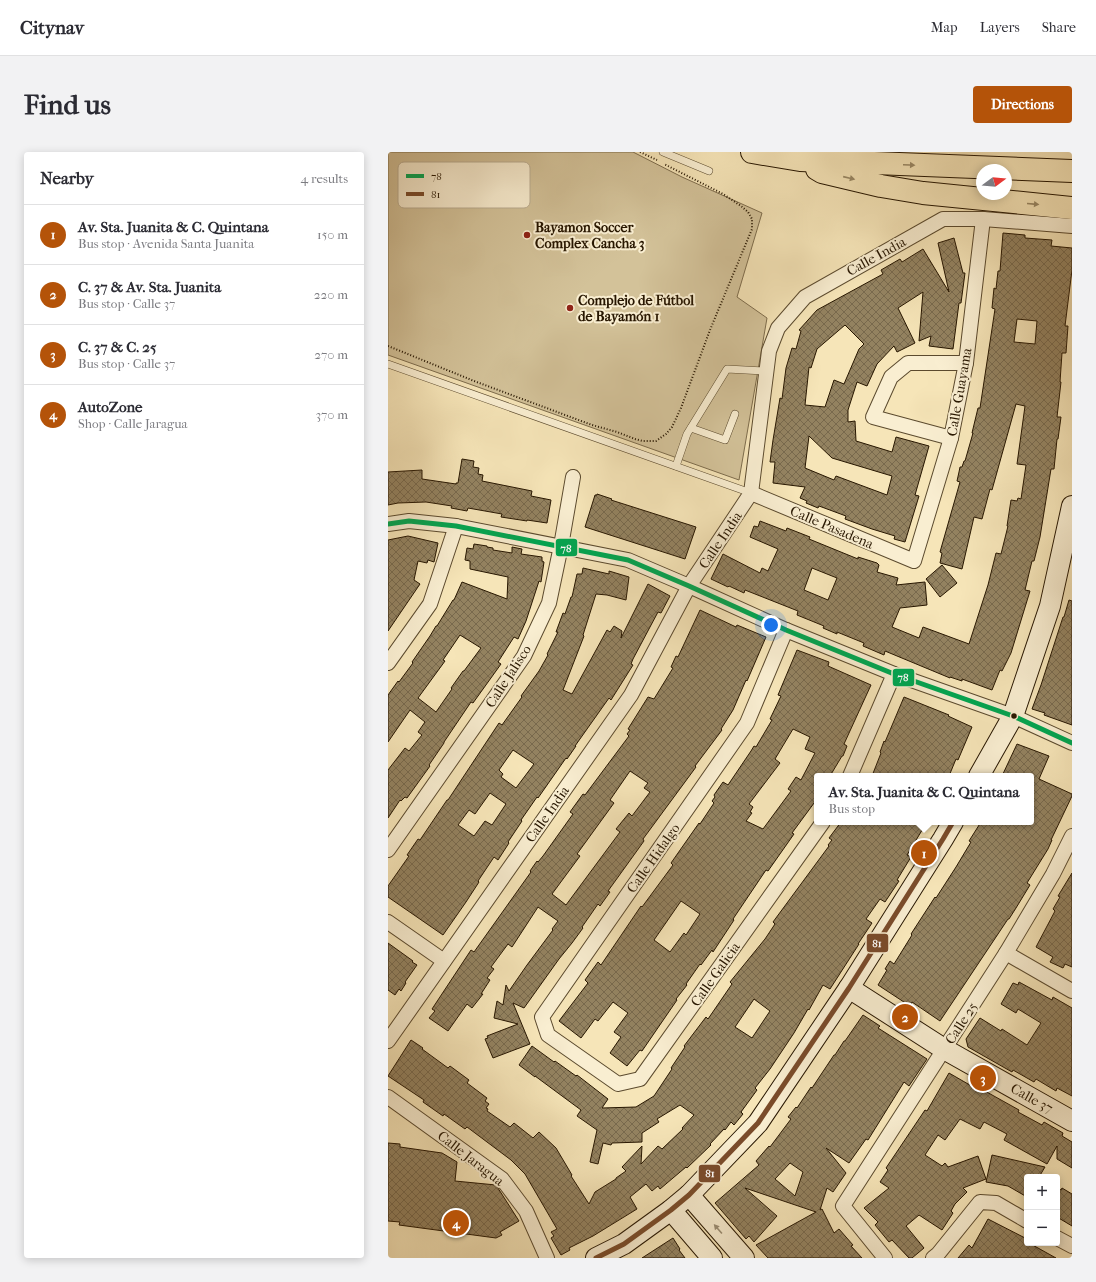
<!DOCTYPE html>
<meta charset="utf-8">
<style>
:root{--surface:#fff;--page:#f2f2f3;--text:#2b2b33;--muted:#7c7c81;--line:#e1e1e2;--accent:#b45309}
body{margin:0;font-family:"IM FELL French Canon",serif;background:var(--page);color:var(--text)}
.controls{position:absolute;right:12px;bottom:12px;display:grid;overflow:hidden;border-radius:4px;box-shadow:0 2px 10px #0003}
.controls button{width:36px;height:36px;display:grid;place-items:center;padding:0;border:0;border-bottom:1px solid var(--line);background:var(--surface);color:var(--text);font:20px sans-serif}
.compass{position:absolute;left:588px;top:12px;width:36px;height:36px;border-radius:50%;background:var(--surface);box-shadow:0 2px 10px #0003;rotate:74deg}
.you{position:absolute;left:383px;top:473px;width:14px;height:14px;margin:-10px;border:3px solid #fff;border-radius:50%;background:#1a73e8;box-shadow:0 0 0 6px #1a73e833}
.badge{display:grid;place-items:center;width:26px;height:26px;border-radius:50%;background:var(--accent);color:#fff;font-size:13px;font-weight:700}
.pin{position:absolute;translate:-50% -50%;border:2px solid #fff;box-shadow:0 1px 4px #0006}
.popup{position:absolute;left:426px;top:621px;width:220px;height:52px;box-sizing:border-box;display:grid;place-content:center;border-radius:4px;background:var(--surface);filter:drop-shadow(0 1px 3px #0005);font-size:13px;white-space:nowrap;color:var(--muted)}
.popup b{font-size:15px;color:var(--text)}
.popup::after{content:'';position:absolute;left:50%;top:100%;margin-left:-8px;border:8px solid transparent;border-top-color:var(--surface)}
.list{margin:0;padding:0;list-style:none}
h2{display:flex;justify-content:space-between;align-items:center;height:52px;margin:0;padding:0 16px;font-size:17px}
h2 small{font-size:13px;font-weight:400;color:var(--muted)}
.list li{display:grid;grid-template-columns:26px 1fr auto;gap:12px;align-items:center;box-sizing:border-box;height:60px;padding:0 16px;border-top:1px solid var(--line)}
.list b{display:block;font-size:15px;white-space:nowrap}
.list p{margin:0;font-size:13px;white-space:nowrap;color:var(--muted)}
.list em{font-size:13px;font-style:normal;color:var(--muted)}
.map{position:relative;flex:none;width:684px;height:1106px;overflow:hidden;border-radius:4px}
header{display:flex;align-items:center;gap:24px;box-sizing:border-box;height:56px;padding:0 20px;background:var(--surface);border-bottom:1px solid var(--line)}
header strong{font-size:19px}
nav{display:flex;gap:22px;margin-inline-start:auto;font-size:14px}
.intro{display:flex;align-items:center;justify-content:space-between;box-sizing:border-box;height:96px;padding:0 24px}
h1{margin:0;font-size:28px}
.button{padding:10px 18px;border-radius:4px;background:var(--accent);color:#fff;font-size:14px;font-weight:700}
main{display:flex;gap:24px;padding:0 24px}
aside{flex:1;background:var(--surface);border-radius:4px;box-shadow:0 2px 10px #0003}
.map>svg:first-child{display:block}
.park{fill:#d3c299;stroke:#7d6c4c}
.building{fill:url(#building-cross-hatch);stroke:#271600;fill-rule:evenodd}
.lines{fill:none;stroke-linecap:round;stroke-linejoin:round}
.lane-casing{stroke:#5b4a2e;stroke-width:8}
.street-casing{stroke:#5b4a2e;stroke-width:16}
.secondary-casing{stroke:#271600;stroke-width:22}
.highway-casing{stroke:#271600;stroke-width:24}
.path{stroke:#271600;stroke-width:2;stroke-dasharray:1 2;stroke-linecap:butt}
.lane{stroke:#f9eed1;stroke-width:7}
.street{stroke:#f9eed1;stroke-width:14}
.secondary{stroke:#f9eed1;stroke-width:20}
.highway{stroke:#f6e5b8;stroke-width:22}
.bus-1-casing{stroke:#f9eed1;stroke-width:8}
.bus-2-casing{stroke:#f9eed1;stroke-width:8}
.bus-1{stroke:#00a651;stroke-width:5}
.bus-2{stroke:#7a4b2a;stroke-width:5}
.oneway{fill:#998865}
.oneway2{fill:#9a8d73}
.poi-dot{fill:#8f2418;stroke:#f9eed1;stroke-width:1.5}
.bus-dot{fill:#271600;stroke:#f9eed1;stroke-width:1.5}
.labels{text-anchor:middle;stroke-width:4;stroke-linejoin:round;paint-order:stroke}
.poi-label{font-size:14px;font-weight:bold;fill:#271600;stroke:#f9eed1;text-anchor:start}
.street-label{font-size:14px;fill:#271600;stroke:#f9eed1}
.key{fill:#f9eed1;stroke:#baad92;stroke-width:1}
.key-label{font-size:11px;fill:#271600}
.line-badge{stroke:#f9eed1;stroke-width:1.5}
.badge-label{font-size:11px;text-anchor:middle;font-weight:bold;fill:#fff}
</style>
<header>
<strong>Citynav</strong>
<nav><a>Map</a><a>Layers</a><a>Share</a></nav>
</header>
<div class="intro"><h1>Find us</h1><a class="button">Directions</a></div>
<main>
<aside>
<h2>Nearby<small>4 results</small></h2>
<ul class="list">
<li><span class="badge">1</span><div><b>Av. Sta. Juanita &amp; C. Quintana</b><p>Bus stop · Avenida Santa Juanita</p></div><em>150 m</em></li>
<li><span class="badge">2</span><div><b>C. 37 &amp; Av. Sta. Juanita</b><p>Bus stop · Calle 37</p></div><em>220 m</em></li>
<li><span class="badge">3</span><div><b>C. 37 &amp; C. 25</b><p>Bus stop · Calle 37</p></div><em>270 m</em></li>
<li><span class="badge">4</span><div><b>AutoZone</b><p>Shop · Calle Jaragua</p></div><em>370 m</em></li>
</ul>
</aside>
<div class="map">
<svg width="684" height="1106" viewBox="0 0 684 1106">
<defs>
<pattern id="building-cross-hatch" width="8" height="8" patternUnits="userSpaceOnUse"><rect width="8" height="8" fill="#938260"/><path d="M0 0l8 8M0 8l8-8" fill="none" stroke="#78694d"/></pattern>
</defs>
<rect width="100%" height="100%" fill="#f6e5b8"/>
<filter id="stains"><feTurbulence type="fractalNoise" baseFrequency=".005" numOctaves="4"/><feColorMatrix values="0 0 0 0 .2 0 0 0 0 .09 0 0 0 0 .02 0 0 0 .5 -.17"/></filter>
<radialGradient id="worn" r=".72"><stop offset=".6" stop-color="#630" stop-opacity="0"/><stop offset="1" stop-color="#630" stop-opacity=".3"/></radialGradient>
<path class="park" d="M0,0H245L294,25L374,61L349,145L379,166L351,328L0,203Z"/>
<g class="building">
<path d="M615,81L637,83V86L664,88L663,94L684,96V118L677,174H680L678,201H674L672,230H673L669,265H673L670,287H669L666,317H663L652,385L646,409H644L637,438L642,439L623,501L614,519L612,518L604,538L574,527V529L562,525V526L497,499L496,503L475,494L476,491L449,480V482L435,476L436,474L409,463L410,459L357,438L356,441L341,434L340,435L323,427L335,402L372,421L374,416L380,419L390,397L362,385L366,374L370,375L372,369L398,379L399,376L422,385L421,387L470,407V405L489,411L491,413L489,420L510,426L508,433L537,430L539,453L512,456L504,475L531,486L535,475L581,492L600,433L608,401L613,402L620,374H619L623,348L629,349L630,346L633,347L638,313L629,312L637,254L628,252L604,338L602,337L594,367L586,365L574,417L552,411L554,401L552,400L572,330L569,329L571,320L572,315H574L576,309H577L585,281H584L590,256H592L607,157L604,156L606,136L608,137L610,119H612ZM629,167L649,169L647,192L626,190ZM424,416L449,426L440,448L416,438Z"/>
<path d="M566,86L575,121H577L573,151H571L565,197L541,194L543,184L531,189L535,140L510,156L527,191L509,200L506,194L489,212L479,234L469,230L460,258V270L467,269L468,289L504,300L508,285L541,294L527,343L531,344L517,390L506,387L507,384L484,377L457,367L458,364L431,354L430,356L418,351L419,349L412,346L417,335L385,331L387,310H382L385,288L392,246L394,247L398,216L404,196L408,197L413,179L411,178L429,158L495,122L493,118L512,107L514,110L535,97L561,140L550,91ZM457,173L476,192L471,197L456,232L446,228L437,255L417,253L421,215L423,216L429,197ZM421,284L444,306L504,324L499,343L448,324L446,328L417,316Z"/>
<path d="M74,307L86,309L85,315L91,316L90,322L95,323L94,329L144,339L143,344L163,348L159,371L139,368V369L113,365L114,362L80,356L79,359L63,356L64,354L38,350L10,351L0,353V320L34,318V327L68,332V331H70Z"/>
<path d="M209,342L224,347L223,348L308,375L297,407L197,375L207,343H209Z"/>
<path d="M20,384L50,391L46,410L40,408L39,411L30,409L26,428L32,432L0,479V388Z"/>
<path d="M86,392L99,394V395L105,396V398L124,401V395L134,397L133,402L154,405V409L156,410L153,430L151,429L138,469L130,487L126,485L110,510L113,512L85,551L83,550L56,590V591L41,613L42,614L19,646L17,645L13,649L12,648L0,666V618L17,596L21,599L34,583L30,580L37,570L22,558L0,590V543L10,529L11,530L25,511L24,510L42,484L48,474H49L65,448H66L74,430L119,447L120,425L82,417V409L77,408L79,396L85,397ZM72,483L93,496L76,519H75L63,536L64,537L48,560L30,546L57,509L55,508Z"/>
<path d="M554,413L569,431L552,445L538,427Z"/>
<path d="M195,416L221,422V419L241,425L238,448L219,443L208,442L195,483L196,484L175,538L184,542L219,478L222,480L226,474L234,479L233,486L260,432L282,444L273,461L270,460L245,507L243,512L245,513L223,548L221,546L187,594H188L179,607L178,606L150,646L149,645L133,668L134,669L120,690L121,691L110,708L106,705L90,729L91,730L78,750L55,783L0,745V734L21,704L19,703L30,687L32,688L59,648H60L111,571L114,573L134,545L133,544L151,519L160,503L159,502L170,480H168L175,461L177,462L183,445H184L189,422H194ZM125,598L146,612L128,636L113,625L115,622L111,618ZM102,641L118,652L104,673L97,669L86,684L70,673L81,658L87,662Z"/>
<path d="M681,448L684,449V573L656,563L657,561L644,557L653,533L675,465H676Z"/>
<path d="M312,458L348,475L349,473L378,485L359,529L358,528L345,558L333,577L334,578L307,614L308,615L255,687L256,689L220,739L222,740L212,754L210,752L194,775L195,776L184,791L171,807L136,856L125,851L142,892L105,906L97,887L100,886L99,884L130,872L106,866L109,849L115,853L118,833L121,839L139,813L165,778L164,777L170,769L150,755L124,795L120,792L103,815L106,817L99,826L102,828L93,842H95L84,856L79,852L60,879L41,866L47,859L44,857L83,798L86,800L143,720L142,719L149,709L150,710L155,704L185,662L182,660L195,642L197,643L241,584L239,582L242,578L240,577L260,545L266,547L285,516L283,515L288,504L290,505ZM242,619L260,631L256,636L262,640L244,664L241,661L228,677L232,680L178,753L164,742L192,704L189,702L226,651L222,648Z"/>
<path d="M409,498L441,510L440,514L483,533L456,592L459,594L455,604H454L442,624H429V647L404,681L406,682L380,719L378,718L345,767L346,768L325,800L324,798L313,813L312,812L298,832L299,833L288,847L289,848L254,899L252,898L239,914L222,901L233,885L226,880L240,861L225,850L210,869L207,867L193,886L171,869L200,831L197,828L210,810L213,813L253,754L254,755L285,713L283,711L311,671L312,672L326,651L324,649L327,645L326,643L335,630L340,633L363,599L366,594L368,595L384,568L382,567L393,544L390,543ZM405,577L422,585L417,597L427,601L413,628L408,625L400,637L403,639L375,677L358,669L364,661L362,660L365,655L361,652L392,611L387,607ZM293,749L312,762L298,783L296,781L282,800L266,788Z"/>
<path d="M516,545L561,563L560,564L584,575L570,608L568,607L561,624H484L493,601L492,600L496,589L497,590Z"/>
<path d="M629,592L661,604L651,627L684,642V644L663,688H664L660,697L639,731L642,733L628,756L621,767H620L552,869L524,850L522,854L490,833L499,818L497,817L502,809L506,812L524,783L523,782L547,745L548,746L568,715L583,690L581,689L593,670H643V624H614Z"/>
<path d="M453,670H539L519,703L523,705L509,728L511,729L497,750L492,747L478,767L484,771L470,792H471L442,837L435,833L421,858L420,857L406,881L382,917L367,936L369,938L353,960L355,962L346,973L343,970L337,978L336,977L322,992L323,993L299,1016L298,1015L272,1037L270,1034L264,1039L258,1032L242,1045L249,1057L205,1084L181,1096L182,1098L173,1103L163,1086L166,1084L163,1080L169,1077L137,1022L123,1008L79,975L77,977L56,962L55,964L35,950L36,948L0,924L23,888L35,896L34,897L60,916L62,914L81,928L79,931L99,946L97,949L101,952L98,956L100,957L99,959L122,975L126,971L145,986L151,980L168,996L184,1023L183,1024L201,1052L207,1040L228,1027V1026L238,1019L234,1015L254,994L253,1012L270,994L274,997L295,977L294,976L306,963L292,953L269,967L271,970L254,981V990L224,991L223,993L215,991L210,1012L202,1010L209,978L189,964L193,958L147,924V925L131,913L144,894L166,910L167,909L188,924L189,923L220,947L214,956L248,955L266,944L284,917L283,916L297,895L296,894L318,865L320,867L344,832L342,830L377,787L387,772L385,770L441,694L440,693L444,688L441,686ZM366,847L382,859L364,886L347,875Z"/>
<path d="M684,721V815L677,812L675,816L662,810L665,805L648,795L667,759L665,757L672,745L670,744Z"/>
<path d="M0,791L25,809L24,810L29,813L17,830L18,831L13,839L11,837L7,843L0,838Z"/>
<path d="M631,830L664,848L665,845L684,856V944L669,936L668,939L648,927L646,930L625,918L624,920L580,895L578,887L592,866L613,879L614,877L639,893L653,871L630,857L628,861L613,852L625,831L630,833Z"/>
<path d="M475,863L492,874L490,876L539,907L521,934L516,930L480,988L478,987L461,1011L438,996L458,1021L445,1040L439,1036L432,1058L434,1057L446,1081L451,1077L465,1093L463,1094L474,1106H380L368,1093L428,1060L357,1036L389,1064L366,1090L361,1084L358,1087L327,1051L371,1013L368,1009L381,994L382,995L403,967L400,965L408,955L409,956L423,935L424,936L446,903H447L456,889H457ZM402,1011L415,1020L407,1044L387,1027Z"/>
<path d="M561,921L587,936L588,934L631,958L630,960L654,973L656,970L675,981L674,984L684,990V1016L669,1007V994L659,1012L616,988L619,982L596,970L592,977L572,967L557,988L550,983L537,1003L554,1014L557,1011L560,1015L590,1004L598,1027L575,1036L579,1040L567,1052L563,1059L565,1061L554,1078L531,1063L518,1074L536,1096L524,1106H521L504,1088L501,1090L487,1073L490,1070L476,1056L501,1036L492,1030L500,1018L498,1016L537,958L539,959Z"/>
<path d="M0,991L12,992V995L54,1001L69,1010L67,1029L108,1033L131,1069L112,1080L114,1083L108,1086L11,1073L12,1070L0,1069Z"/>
<path d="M604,1003L657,1015L651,1025H639V1045L620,1034L598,1030Z"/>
<path d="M669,1036L673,1038L674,1036L684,1042V1074L669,1065Z"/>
<path d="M600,1067L639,1087V1091H641L668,1106H570L581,1093L584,1096Z"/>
<path d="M285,1086L292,1097L291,1098L297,1106H254Z"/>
</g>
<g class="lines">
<g class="lane-casing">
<g id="lane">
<path d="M275,0L321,19"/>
<path d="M0,212L363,341"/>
<path d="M303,276L337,288L347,262"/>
<path d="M288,314L299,282L339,217L378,219"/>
</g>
</g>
<g class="street-casing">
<g id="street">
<path d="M563,286L485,265L503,225L520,211H578"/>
<path d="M363,341L526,409L563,286L578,211L595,67"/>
<path d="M0,372L21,369L68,374L240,408L301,434L398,478L506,522L625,564L684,591"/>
<path d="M398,478L359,571L154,865L160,883L230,932L252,927L435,670"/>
<path d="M0,511L42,452L68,374"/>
<path d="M462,624L506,522"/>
<path d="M0,698L136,504L161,451L173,394L185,325"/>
<path d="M0,770L56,809"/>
<path d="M618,801L684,839"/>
<path d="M0,889L243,543L301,434L363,341L381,199L390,176L417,145L555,67H595L684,74"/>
<path d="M0,945L114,1027L138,1059L159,1106"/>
<path d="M669,1086L684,1094"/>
<path d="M497,1106L455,1054L618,801L665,722L684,684"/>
<path d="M545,1106L550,1102L592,1050L608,1051L639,1069"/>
</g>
</g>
<g class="secondary-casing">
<g id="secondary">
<path d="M591,624L625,564L662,454L684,354"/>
<path d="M461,836L556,897L684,969"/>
<path d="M301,1043L356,1106"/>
<path d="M283,1058L324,1106"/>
<path d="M208,1106L236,1092L283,1058L301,1043L370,971L461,836L555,687L565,670"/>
</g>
</g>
<g class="highway-casing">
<g id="highway">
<path d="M364,0L412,8L684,19"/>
<path d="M429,17L434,20L493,34L535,41L684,56"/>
</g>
</g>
<g class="path">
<path d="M252,0L269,8"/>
<path d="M0,194L86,229L204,273L229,280L247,287L255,289H268L278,282L284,275L293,256L322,178L364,77V67L360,60L353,54L335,42L276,12"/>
</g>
<use href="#lane" class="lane"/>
<use href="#street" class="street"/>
<use href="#secondary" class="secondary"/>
<use href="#highway" class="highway"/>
<g class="bus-1-casing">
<path id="bus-1" d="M0,372L21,369L68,374L240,408L301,434L398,478L506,522L625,564L684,591"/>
</g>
<g class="bus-2-casing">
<path id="bus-2" d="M208,1106L236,1092L283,1058L301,1043L370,971L461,836L555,687L565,670"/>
</g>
<use href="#bus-1" class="bus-1"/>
<use href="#bus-2" class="bus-2"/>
</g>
<defs><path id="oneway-solid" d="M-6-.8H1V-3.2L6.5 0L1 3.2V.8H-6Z"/></defs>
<g class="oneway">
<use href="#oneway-solid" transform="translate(521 13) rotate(2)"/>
<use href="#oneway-solid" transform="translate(461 26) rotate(13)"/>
<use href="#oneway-solid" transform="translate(645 52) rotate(5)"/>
</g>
<use class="oneway2" href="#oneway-solid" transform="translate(330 1077) rotate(-131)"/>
<g class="poi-dot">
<circle cx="139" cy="83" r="4"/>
<circle cx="182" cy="156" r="4"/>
</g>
<circle class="bus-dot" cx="626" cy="564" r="3.5"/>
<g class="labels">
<g class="poi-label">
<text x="147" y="80">Bayamon Soccer<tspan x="147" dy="16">Complex Cancha 3</tspan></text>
<text x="190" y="153">Complejo de Fútbol<tspan x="190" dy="16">de Bayamón 1</tspan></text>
</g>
<g class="street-label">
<text transform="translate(488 104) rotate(-29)" y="5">Calle India</text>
<text transform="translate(571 240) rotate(-80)" y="5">Calle Guayama</text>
<text transform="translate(444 375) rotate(23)" y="5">Calle Pasadena</text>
<text transform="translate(332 388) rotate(-56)" y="5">Calle India</text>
<text transform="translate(120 524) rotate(-57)" y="5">Calle Jalisco</text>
<text transform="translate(159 662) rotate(-55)" y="5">Calle India</text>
<text transform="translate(265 706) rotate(-55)" y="5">Calle Hidalgo</text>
<text transform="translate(327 822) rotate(-55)" y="5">Calle Galicia</text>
<text transform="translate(573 871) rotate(-57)" y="5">Calle 25</text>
<text transform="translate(644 946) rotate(29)" y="5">Calle 37</text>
<text transform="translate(83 1006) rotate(38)" y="5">Calle Jaragua</text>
</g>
</g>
<rect x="10" y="10" width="132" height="46" rx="6" class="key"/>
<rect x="18" y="22" width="18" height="4" fill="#00a651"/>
<rect x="18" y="40" width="18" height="4" fill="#7a4b2a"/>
<g class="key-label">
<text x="43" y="28">78</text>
<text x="43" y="46">81</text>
</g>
<g class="line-badge">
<rect x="167" y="386" width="23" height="19" rx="4" fill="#00a651"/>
<rect x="504" y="516" width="23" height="19" rx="4" fill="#00a651"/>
<rect x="478" y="781" width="23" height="20" rx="4" fill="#7a4b2a"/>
<rect x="310" y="1012" width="23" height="19" rx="4" fill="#7a4b2a"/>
</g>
<g class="badge-label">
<text x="178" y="400">78</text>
<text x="515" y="529">78</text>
<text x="489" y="795">81</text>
<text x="322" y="1025">81</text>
</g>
<rect width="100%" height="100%" filter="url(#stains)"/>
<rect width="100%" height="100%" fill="url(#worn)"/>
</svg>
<div class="controls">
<button>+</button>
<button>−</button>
</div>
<svg class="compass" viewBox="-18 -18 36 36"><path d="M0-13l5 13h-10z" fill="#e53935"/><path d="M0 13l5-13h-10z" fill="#7c7c81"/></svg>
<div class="you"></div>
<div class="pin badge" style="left:536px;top:701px">1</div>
<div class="popup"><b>Av. Sta. Juanita &amp; C. Quintana</b>Bus stop</div>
<div class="pin badge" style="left:517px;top:865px">2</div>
<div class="pin badge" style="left:595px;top:926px">3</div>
<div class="pin badge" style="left:68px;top:1071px">4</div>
</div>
</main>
